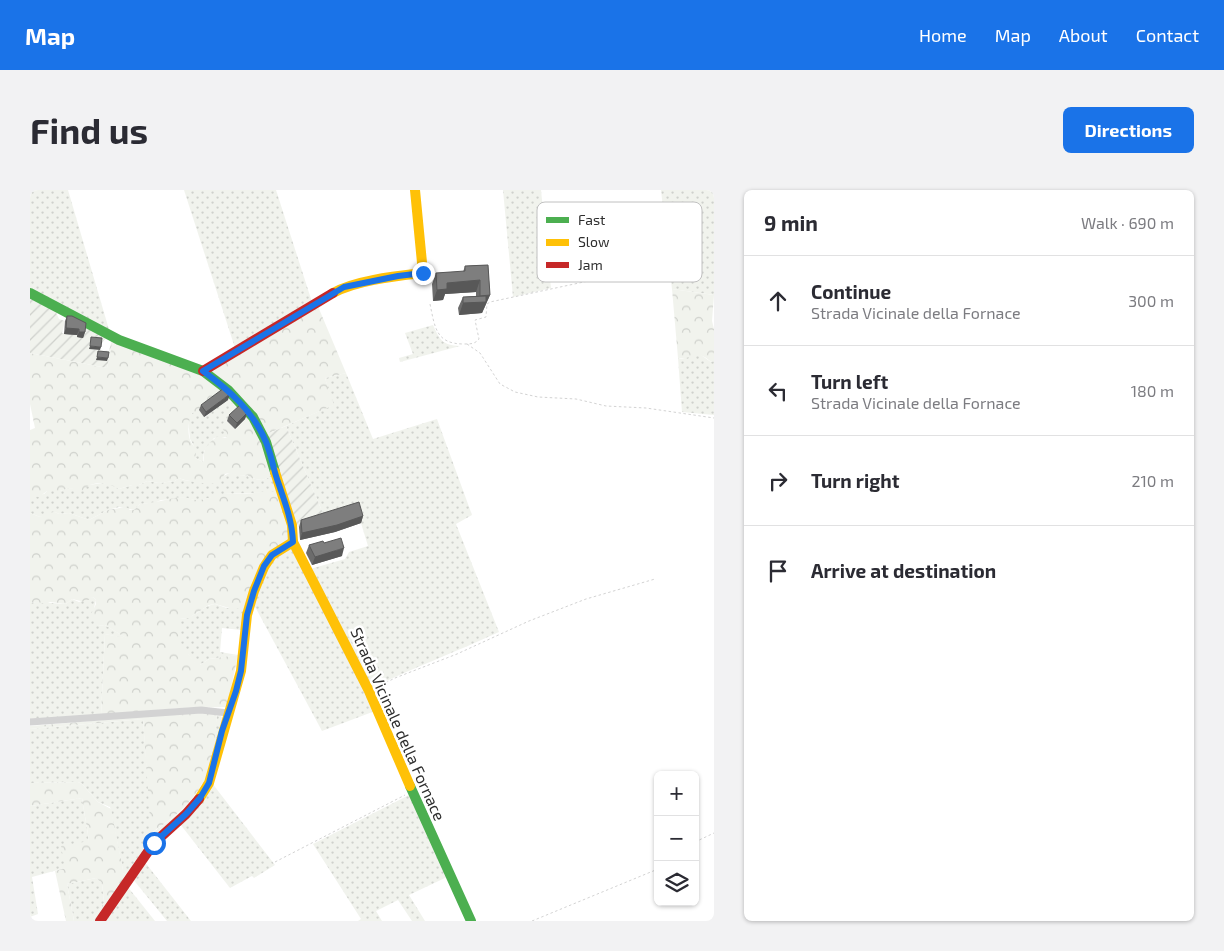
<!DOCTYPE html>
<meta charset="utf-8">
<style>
:root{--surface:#fff;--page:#f2f2f3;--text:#2b2b33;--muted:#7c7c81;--line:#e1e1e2;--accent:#1a73e8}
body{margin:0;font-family:"Exo 2",sans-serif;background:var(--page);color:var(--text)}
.controls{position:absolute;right:15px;bottom:15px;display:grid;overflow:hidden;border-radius:8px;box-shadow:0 1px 4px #0004}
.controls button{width:45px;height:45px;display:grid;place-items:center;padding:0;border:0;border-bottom:1px solid var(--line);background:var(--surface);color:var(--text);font:25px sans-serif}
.stop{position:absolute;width:15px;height:15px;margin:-11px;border:4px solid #1a73e8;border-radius:50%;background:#fff}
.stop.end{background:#1a73e8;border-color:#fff;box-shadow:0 1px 5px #0008}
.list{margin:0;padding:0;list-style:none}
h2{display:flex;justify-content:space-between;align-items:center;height:65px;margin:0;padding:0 20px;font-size:21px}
h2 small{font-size:16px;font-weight:400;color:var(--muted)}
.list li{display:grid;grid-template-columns:32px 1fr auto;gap:15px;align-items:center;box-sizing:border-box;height:90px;padding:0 20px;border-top:1px solid var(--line)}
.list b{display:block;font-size:19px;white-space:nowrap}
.list p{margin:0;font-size:16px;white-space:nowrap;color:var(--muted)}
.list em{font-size:16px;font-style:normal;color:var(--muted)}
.icon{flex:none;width:28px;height:28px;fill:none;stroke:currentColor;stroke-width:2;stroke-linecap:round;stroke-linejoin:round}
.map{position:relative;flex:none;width:684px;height:731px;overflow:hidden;border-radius:8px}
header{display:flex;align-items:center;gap:30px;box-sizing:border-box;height:70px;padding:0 25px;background:var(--accent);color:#fff}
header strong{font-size:24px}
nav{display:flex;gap:28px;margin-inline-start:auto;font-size:18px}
.intro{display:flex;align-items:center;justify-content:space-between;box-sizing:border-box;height:120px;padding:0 30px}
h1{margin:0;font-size:35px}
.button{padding:12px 22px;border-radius:8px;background:var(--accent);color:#fff;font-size:18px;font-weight:700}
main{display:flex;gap:30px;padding:0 30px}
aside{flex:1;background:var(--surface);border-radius:8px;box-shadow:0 1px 4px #0004}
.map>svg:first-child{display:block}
.grass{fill:url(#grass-dots)}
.forest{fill:url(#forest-crowns);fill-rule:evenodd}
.garden{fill:url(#garden-furrows)}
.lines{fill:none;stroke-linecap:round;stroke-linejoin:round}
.path{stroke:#d3d3d3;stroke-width:1;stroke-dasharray:2.5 2.5;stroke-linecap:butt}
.street{stroke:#d3d3d3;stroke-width:7}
.fast{stroke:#4caf50;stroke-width:10}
.slow{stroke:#ffc107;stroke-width:10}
.jam{stroke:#c62828;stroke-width:10}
.wall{fill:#6c6c6c}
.shaded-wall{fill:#585858}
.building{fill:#7e7e7e;stroke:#585858}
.route{stroke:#1a73e8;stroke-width:6}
.labels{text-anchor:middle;stroke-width:5;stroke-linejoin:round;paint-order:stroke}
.street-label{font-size:16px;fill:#2e2e2e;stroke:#fff}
.key{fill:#fff;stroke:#c0c0c0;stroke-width:1}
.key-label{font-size:14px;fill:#2e2e2e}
</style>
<header>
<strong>Map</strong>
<nav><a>Home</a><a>Map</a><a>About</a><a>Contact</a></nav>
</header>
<div class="intro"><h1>Find us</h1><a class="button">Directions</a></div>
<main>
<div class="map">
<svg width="684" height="731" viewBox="0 0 684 731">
<defs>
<pattern id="grass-dots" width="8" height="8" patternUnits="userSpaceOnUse" patternTransform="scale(1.25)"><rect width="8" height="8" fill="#f1f3ed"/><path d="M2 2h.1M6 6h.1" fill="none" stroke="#cfd1cc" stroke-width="1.8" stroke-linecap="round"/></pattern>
<pattern id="forest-crowns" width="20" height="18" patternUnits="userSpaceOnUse" patternTransform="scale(1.25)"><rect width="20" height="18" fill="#f1f3ed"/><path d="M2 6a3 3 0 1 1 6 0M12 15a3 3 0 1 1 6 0" fill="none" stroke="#cfd1cc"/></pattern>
<pattern id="garden-furrows" width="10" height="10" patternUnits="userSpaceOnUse" patternTransform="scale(1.25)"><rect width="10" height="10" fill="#f1f3ed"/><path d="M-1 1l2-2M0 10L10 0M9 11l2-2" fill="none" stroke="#cfd1cc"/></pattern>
</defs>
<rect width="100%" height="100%" fill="#fff"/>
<g class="grass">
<path d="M0,0H38L80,143L0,100Z"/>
<path d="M154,0H246L282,112L205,158Z"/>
<path d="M473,0H511L521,98L483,107Z"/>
<path d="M631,0H684V105L642,99Z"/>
<path d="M403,135C410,150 412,155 430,156L370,172L369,168L383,164L375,143Z"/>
<path d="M662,165H671L681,172L684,170V225L652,222L648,168L652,169Z"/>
<path d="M316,183L343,249L407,229L442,325L426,334L469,442C426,462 382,478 340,499L280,379L315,369L319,362L338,356L327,320L295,328L256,236L303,215L295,188Z"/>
<path d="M198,209L209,220L194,233L195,241L198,243L197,247L184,248L174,261L173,272L165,268L163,254L160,249L158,229L162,223L169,220L175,227Z"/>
<path d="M200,283L214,286L218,285L219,288L232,290L243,286L249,302L194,304L168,311L151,307L147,309L131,310L124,313L110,314L104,320L89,317L78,320L59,330L39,323L29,324L25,322L10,327L0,323V306L14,304L17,301H30L39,298L49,299L58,295L73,293L81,294L89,299L102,295H109L117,291L129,293L145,291L149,288L154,290L176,293Z"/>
<path d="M261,358L345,521L292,541L222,411L244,367Z"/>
<path d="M63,407L66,410L64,418L68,436L75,435L98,449L75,444L71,525L0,530V413L6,412L36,414L42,409L49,412Z"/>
<path d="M185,414L197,418H215L211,440L192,438L190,462L208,465L179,469L170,475H166L158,464L150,461V429C167,428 171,416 185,414Z"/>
<path d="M187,524L190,525L193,529L175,596L95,690L80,617L68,612L52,594L48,592L0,593V539L113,529L122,643C138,631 158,618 169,601C181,580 184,548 187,524Z"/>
<path d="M182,593L245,675L224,688L222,686L200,698L150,634Z"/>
<path d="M381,604L417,687L379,705L395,731H382L368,710L346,721L352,731H328L331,729L283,654Z"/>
<path d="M52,608L59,651L35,678L2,687L8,724L0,727V616Z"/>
<path d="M114,671L161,731H137L102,688Z"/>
<path d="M66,688L72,693L74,713L62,731H44L37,694Z"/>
<path d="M97,696L125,731H76Z"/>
</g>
<g class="forest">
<path d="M642,99L684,105L682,131L684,139V171L681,172C666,158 662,171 648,168Z"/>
<path d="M287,114L316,183L295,188L304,215L237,244L179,181Z"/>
<path d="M83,149L172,183L211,218L228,242L243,286L232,290L219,288L218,285C208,288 204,282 195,284C192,287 191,292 187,293C179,295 156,291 149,288L145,291L129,293L117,291L109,295H102L89,299C78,292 61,290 52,301L39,298L30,301H17L9,307L0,306V240L5,238L0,214V163L77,178ZM193,203L216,228L205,239L197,231L193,233C190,239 194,240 197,243V247L195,248L188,246C184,249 177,254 175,259C173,263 175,268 173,272L165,268C167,259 165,259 161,252C157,245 158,230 162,223L167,222Z"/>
<path d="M235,301L249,302L258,325L259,349L229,377L222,392L215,418L203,419L185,414L179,415L159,428L150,429V461H156L166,474L170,475L179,469L208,465L197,517L150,518L71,525L75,444L96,448L75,435L68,436L61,424L66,414V410L63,407L55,412L42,409L36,414L20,412L16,414L6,412L0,413V323L10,327L17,323L25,322L29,324L39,323L59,330L78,320L96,317L100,320H104L110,314C124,313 138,309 151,307C158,307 164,311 170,310C178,309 184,305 192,304C206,303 221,305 235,301Z"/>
<path d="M171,522L187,524C185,543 184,564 178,581C168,609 145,627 121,643L113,529L0,539V536Z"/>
<path d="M48,592L52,594L68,612L81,619L95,690L66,731H62L74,713L72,693L66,688L37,694L44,731H36L25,681L35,678L31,656L59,651L52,608L0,616V593Z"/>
</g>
<g class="garden">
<path d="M0,106L25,120L29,129L35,131L32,143L47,145L54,134L77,146L72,153L60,159L79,161L82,149H83L77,178L0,163Z"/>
<path d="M256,236L295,328H301L268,337L237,244Z"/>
</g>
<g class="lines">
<g class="path">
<path d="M400,114C405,138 406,154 434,154C441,154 445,154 449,149L445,130L456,127L457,114L460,112L638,74"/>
<path d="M437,154L450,163L470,194L485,202L508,207L546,209L576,216L616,218L684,228"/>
<path d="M347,497L365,488L427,464L499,431L556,409L625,389"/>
<path d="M665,652L684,643"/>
<path d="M245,672L375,605"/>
<path d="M502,731L628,679"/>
</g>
<path class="street" d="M0,532L171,520L198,523"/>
<g class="fast">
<path d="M0,103L89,150L173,181L198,200L223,227L236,252L245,282"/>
<path d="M380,596L441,731"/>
</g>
<g class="slow">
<path d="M303,103C326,90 367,86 393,83L385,0"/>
<path d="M245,282L262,335L263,352L339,501L380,596"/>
<path d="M169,609L179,593L211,481L217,425L224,401L234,377L242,365L263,352"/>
</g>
<g class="jam">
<path d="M173,181L303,103"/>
<path d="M70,731L124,653L156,624L169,609"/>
</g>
</g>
<g class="wall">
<path d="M458,75L460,105L452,123L429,125L428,118L433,107L446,106V102L415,104L413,110L403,111L402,94L406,83L433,82L435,76Z"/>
<path d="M37,126L55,142L53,148L47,147V145L34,144L35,131Z"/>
<path d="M198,210L174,227L169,220L171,215Z"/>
<path d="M217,223L215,229L205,239L197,231L199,225Z"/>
<path d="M333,326L331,333L305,342L270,350L269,337L271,330Z"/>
<path d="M294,353L312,366L282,375L276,363L279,355Z"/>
</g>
<g class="shaded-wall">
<path d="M450,90L446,102L415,104L413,110L403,111L407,100L417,93Z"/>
<path d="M460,105L452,123L429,125L433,113L450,106Z"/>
<path d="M36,138L49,139L47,145L34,144Z"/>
<path d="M49,142H55L53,148L47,147Z"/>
<path d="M60,156L71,157L70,160L59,159Z"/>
<path d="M67,167L78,168L77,171L66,170Z"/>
<path d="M200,204L198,210L174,227L176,222Z"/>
<path d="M217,223L215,229L205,239L207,233Z"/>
<path d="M333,326L331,333L305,342L270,350L272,343Z"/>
<path d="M314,358L312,366L282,375L285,367Z"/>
</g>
<g class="building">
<path d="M458,75L460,105L450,106V90L417,93V99L407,100L406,83L435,81V76Z"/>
<path d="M456,106V112L433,113V107Z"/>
<path d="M37,126H42L56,133L55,142H49V139L36,138Z"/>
<path d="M61,147L72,148L71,157L60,156Z"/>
<path d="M68,161L79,162L78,168L67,167Z"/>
<path d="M194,198L200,204L176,222L171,215Z"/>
<path d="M210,215L217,223L207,233L199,225Z"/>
<path d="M329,312L333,326L307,335L272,343L271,330Z"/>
<path d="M311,348L314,358L285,367L279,355L293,351L294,353Z"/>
</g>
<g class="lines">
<path class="route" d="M124,653L156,624L170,608L179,593L192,541L206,501L211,481L217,425L224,401L234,376L242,365L263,352C262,329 254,310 247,289C243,277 241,264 236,252C223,221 199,200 173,181L314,97L368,86L393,83"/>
</g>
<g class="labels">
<g class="street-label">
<text transform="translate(368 534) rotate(66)" y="6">Strada Vicinale della Fornace</text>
</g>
</g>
<rect x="507" y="12" width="165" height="80" rx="8" class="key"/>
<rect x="516" y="27" width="23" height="6" fill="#4caf50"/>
<rect x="516" y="49" width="23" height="7" fill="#ffc107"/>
<rect x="516" y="72" width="23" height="6" fill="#c62828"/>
<g class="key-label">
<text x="548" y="35">Fast</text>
<text x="548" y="57">Slow</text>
<text x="548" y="80">Jam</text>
</g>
</svg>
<div class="controls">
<button>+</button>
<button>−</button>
<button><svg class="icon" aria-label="layers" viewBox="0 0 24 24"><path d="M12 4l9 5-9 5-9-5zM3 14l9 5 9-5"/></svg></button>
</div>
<div class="stop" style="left:124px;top:653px"></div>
<div class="stop end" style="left:393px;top:83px"></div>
</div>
<aside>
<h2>9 min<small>Walk · 690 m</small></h2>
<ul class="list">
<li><svg class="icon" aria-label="ahead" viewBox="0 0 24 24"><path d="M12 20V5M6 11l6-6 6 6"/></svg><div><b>Continue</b><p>Strada Vicinale della Fornace</p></div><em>300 m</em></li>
<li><svg class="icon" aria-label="left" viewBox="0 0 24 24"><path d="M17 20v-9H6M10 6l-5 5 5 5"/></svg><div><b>Turn left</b><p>Strada Vicinale della Fornace</p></div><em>180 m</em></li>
<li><svg class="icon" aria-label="right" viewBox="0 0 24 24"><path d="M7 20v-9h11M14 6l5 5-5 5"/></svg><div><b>Turn right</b></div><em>210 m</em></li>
<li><svg class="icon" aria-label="arrive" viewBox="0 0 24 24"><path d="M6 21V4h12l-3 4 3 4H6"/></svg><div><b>Arrive at destination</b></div></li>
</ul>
</aside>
</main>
